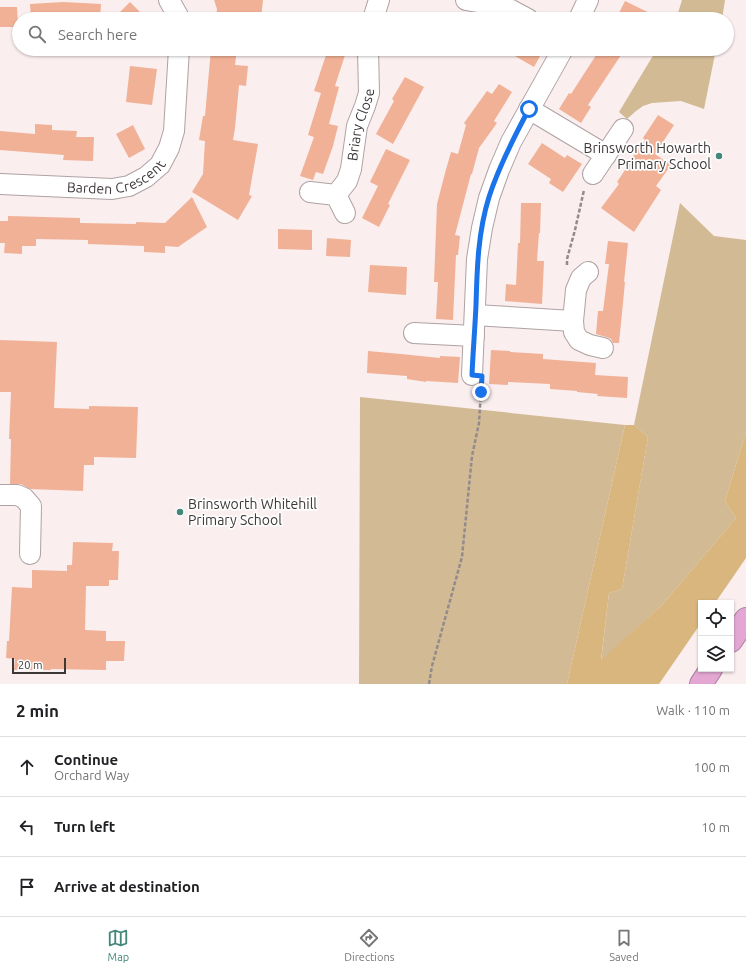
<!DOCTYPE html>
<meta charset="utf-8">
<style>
:root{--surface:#fff;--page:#f2f2f2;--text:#202124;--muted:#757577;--line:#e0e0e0;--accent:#43877a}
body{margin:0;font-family:Ubuntu,sans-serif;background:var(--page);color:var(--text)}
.controls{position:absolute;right:12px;bottom:12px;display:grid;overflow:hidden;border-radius:0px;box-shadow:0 1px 3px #0004}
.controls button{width:36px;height:36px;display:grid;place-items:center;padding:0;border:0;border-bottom:1px solid var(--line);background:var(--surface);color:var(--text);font:20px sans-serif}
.scale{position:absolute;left:12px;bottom:10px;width:54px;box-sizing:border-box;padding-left:4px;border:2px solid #3d3838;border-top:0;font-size:11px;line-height:14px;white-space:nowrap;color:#3d3838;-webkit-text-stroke:3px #fefefe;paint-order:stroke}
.stop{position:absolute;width:12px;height:12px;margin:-9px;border:3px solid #1a73e8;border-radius:50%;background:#fff}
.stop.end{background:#1a73e8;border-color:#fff;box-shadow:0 1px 4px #0008}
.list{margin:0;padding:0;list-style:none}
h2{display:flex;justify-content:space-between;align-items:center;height:52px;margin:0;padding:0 16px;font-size:17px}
h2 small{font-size:13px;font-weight:400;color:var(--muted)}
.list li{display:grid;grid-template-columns:26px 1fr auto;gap:12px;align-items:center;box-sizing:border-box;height:60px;padding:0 16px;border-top:1px solid var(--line)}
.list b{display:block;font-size:15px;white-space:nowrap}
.list p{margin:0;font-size:13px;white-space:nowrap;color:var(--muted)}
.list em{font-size:13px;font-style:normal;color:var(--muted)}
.icon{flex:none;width:22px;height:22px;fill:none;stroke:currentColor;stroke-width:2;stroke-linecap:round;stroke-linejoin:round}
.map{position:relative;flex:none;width:746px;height:684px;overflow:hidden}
.search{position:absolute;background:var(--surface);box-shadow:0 1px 3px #0004;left:12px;right:12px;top:12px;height:44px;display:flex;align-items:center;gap:10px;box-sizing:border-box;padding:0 14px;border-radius:22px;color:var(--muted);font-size:15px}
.sheet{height:232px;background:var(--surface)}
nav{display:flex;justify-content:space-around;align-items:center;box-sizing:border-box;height:56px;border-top:1px solid var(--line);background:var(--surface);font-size:11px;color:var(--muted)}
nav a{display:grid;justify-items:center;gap:2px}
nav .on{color:var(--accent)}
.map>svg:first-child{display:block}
.green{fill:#d2ba95}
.forest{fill:#d9b67e}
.building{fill:#f1b196}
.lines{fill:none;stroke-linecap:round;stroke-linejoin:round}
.minor-casing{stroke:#aea2a4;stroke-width:22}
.highway-casing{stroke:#aa809d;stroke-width:24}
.path{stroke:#938b8b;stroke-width:2.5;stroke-dasharray:4 2;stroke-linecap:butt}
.minor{stroke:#fff;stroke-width:20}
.highway{stroke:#e4a7d4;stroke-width:22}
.route{stroke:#1a73e8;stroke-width:5}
.poi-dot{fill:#43877a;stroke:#fefefe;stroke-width:1.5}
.labels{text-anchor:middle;stroke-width:3.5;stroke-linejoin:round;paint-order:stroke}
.street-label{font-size:14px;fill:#3d3838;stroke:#fefefe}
.poi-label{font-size:14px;fill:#3d3838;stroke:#fefefe;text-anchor:end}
</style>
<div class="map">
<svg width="746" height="684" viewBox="0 0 746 684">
<rect width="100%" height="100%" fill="#faeeef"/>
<g class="green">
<path d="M682,0H725L722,19H674L678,13Z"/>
<path d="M657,49H716L704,109L681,101L652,103L643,106L636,111L627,119L619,112Z"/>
<path d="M680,203L714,236L746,240V432L725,501L736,518L662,605L601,661L609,593L622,589L648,437L634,425Z"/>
<path d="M360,397L625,425L567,684H359Z"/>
</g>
<path class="forest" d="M625,425H634L648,437L622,589L609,593L601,660L662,605L736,518L725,501L746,432V558L715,603H701V623L659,684H567Z"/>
<g class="building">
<path d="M214,0H263L261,19H216L217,9Z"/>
<path d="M625,1L662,19H616Z"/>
<path d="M63,2L101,4L100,19H31L30,4Z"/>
<path d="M130,2L147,19H113Z"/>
<path d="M0,7H17L18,27H0Z"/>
<path d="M211,49H237L235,65L248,66L246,86L239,85L235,128L233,140L258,144L249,195L252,196L238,220L192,192L203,174L205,141L199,140L203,116H205L208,82Z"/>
<path d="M328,49H347L335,86L339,87L329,124L338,126L333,146L323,174L316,172L313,180L300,176L314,137L308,135L321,93L314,91Z"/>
<path d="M503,49H544L534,67Z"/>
<path d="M600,49H625L588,105L591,107L581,123L559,109L569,93L571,94Z"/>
<path d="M130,66L157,69L152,105L126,102Z"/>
<path d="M405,77L424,87L393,144L376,134L394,101L392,99Z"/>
<path d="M499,84L512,92L494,121L497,123L479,148L472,174H471L460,216L455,235L460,236L458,255H456L453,320L436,319L438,282H434L437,204L445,173L451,152L458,154L466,125L464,123L487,91L492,94Z"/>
<path d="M658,115L674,125L655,154L671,165L656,186L661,190L634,232L601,208L619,184L617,182L633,158H632L645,140L643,138Z"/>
<path d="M35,124L52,125V130L77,131L76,137H94L93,161L63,160L64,155L0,150V131L35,134Z"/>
<path d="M133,125L145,149L129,158L116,134Z"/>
<path d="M542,143L565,158L567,155L582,164L563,192L549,183L551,179L528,164Z"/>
<path d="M386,149L410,160L388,204L390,205L379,227L362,218L378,186L370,182Z"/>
<path d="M192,197L207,227L178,247L165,246V253L144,252V246L88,244V240L36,239V246H22V254L4,253L5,243H0V221H8V216L80,218V223L136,224V222L165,223Z"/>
<path d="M521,203H541L540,233H539L537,261H544L542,304L505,301L506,284L516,285L518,243H520Z"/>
<path d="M278,229L312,230V250L278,249Z"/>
<path d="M327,238L351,240L350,257L326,256Z"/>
<path d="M608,241L628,243L624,282H625L623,303L619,343H613L611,339L606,337L596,334L598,311H603L609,264H605Z"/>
<path d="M370,265L407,267L406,295L368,292Z"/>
<path d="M0,340L57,342L54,408L89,409V406L138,407L136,458L94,457V465H84L83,491L30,489L21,484H10L11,439H9L11,392H0Z"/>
<path d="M491,350L510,351V352L543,354V359L596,363L595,375L628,377L627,398L597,396L598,394L577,392V391L550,389V384L508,382V385L489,384Z"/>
<path d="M368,351L401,354L440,358V356L460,357L458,383L426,381V382L407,379V376L367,373Z"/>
<path d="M73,542L113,543L112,551H119L118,580H109V586H86L85,630L106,631V641H125L124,661H106V670L51,669V670H14L15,659L6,658L7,641H9L12,587L32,588V570L67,571V565H72Z"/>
</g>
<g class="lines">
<g class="minor-casing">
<g id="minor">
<path d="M169,0L178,16V19"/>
<path d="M466,0L489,4L511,10L528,19"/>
<path d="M373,19L379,0"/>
<path d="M579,19L588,0"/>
<path d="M529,109L606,155"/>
<path d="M593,174L623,129"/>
<path id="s1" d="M0,184L112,189L129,186L146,177L160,165L169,148L174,131L179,49"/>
<path d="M310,192L336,195L345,213"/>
<path id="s2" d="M336,195L347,181L351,169L357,126L365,106L369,93L368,49"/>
<path d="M588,272L581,278L576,290L573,321L574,332L579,340L590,345L603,348"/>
<path d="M475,315L573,321"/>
<path d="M414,333L474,336"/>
<path d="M472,375L477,259L482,228L489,198L499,170L511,142L563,49"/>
<path d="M0,495H17L24,498L31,506L30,554"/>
</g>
</g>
<g class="highway-casing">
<g id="highway">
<path d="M731,641L746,619"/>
<path d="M701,684L711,669"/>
</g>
</g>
<g class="path">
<path d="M567,265V259L575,230L584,190"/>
<path d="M429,684L432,666L462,557L472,456L479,423L481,390"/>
</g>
<use href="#minor" class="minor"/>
<use href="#highway" class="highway"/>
</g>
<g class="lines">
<path class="route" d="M481,392L482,376L472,375C473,351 475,328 476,305C477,268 478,232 489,197C499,166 514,137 529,109"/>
</g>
<g class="poi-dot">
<circle cx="719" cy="156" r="4"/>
<circle cx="180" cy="512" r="4"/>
</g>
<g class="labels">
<g class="street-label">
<text dy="5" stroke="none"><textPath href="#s2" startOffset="76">Briary Close</textPath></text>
<text dy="5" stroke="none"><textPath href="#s1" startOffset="119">Barden Crescent</textPath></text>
</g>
<g class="poi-label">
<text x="711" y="153">Brinsworth Howarth<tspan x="711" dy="16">Primary School</tspan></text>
<text x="188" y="509" text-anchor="start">Brinsworth Whitehill<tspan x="188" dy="16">Primary School</tspan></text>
</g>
</g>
</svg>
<div class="controls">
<button><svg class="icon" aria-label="locate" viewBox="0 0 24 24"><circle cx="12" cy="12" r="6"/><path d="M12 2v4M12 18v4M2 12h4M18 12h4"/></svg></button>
<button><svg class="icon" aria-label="layers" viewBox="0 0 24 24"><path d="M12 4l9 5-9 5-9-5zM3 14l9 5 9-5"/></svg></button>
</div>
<div class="scale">20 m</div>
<div class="stop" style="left:529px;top:109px"></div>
<div class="stop end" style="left:481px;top:392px"></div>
<div class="search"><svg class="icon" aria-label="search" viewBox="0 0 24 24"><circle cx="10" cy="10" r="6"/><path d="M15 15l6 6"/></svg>Search here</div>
</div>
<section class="sheet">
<h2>2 min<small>Walk · 110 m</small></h2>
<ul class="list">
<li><svg class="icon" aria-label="ahead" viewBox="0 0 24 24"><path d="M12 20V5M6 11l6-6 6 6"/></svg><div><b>Continue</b><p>Orchard Way</p></div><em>100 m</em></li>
<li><svg class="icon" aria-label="left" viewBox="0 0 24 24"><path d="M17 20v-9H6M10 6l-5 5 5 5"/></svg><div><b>Turn left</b></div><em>10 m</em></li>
<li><svg class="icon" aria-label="arrive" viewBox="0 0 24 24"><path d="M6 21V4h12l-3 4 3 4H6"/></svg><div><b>Arrive at destination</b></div></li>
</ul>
</section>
<nav>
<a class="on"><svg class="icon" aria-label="map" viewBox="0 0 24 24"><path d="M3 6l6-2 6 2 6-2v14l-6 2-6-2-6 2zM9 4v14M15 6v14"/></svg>Map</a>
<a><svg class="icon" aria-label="directions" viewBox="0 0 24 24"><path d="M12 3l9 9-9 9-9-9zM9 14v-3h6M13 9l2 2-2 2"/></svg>Directions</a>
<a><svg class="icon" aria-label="saved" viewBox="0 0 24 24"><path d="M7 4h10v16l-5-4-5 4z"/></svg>Saved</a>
</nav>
